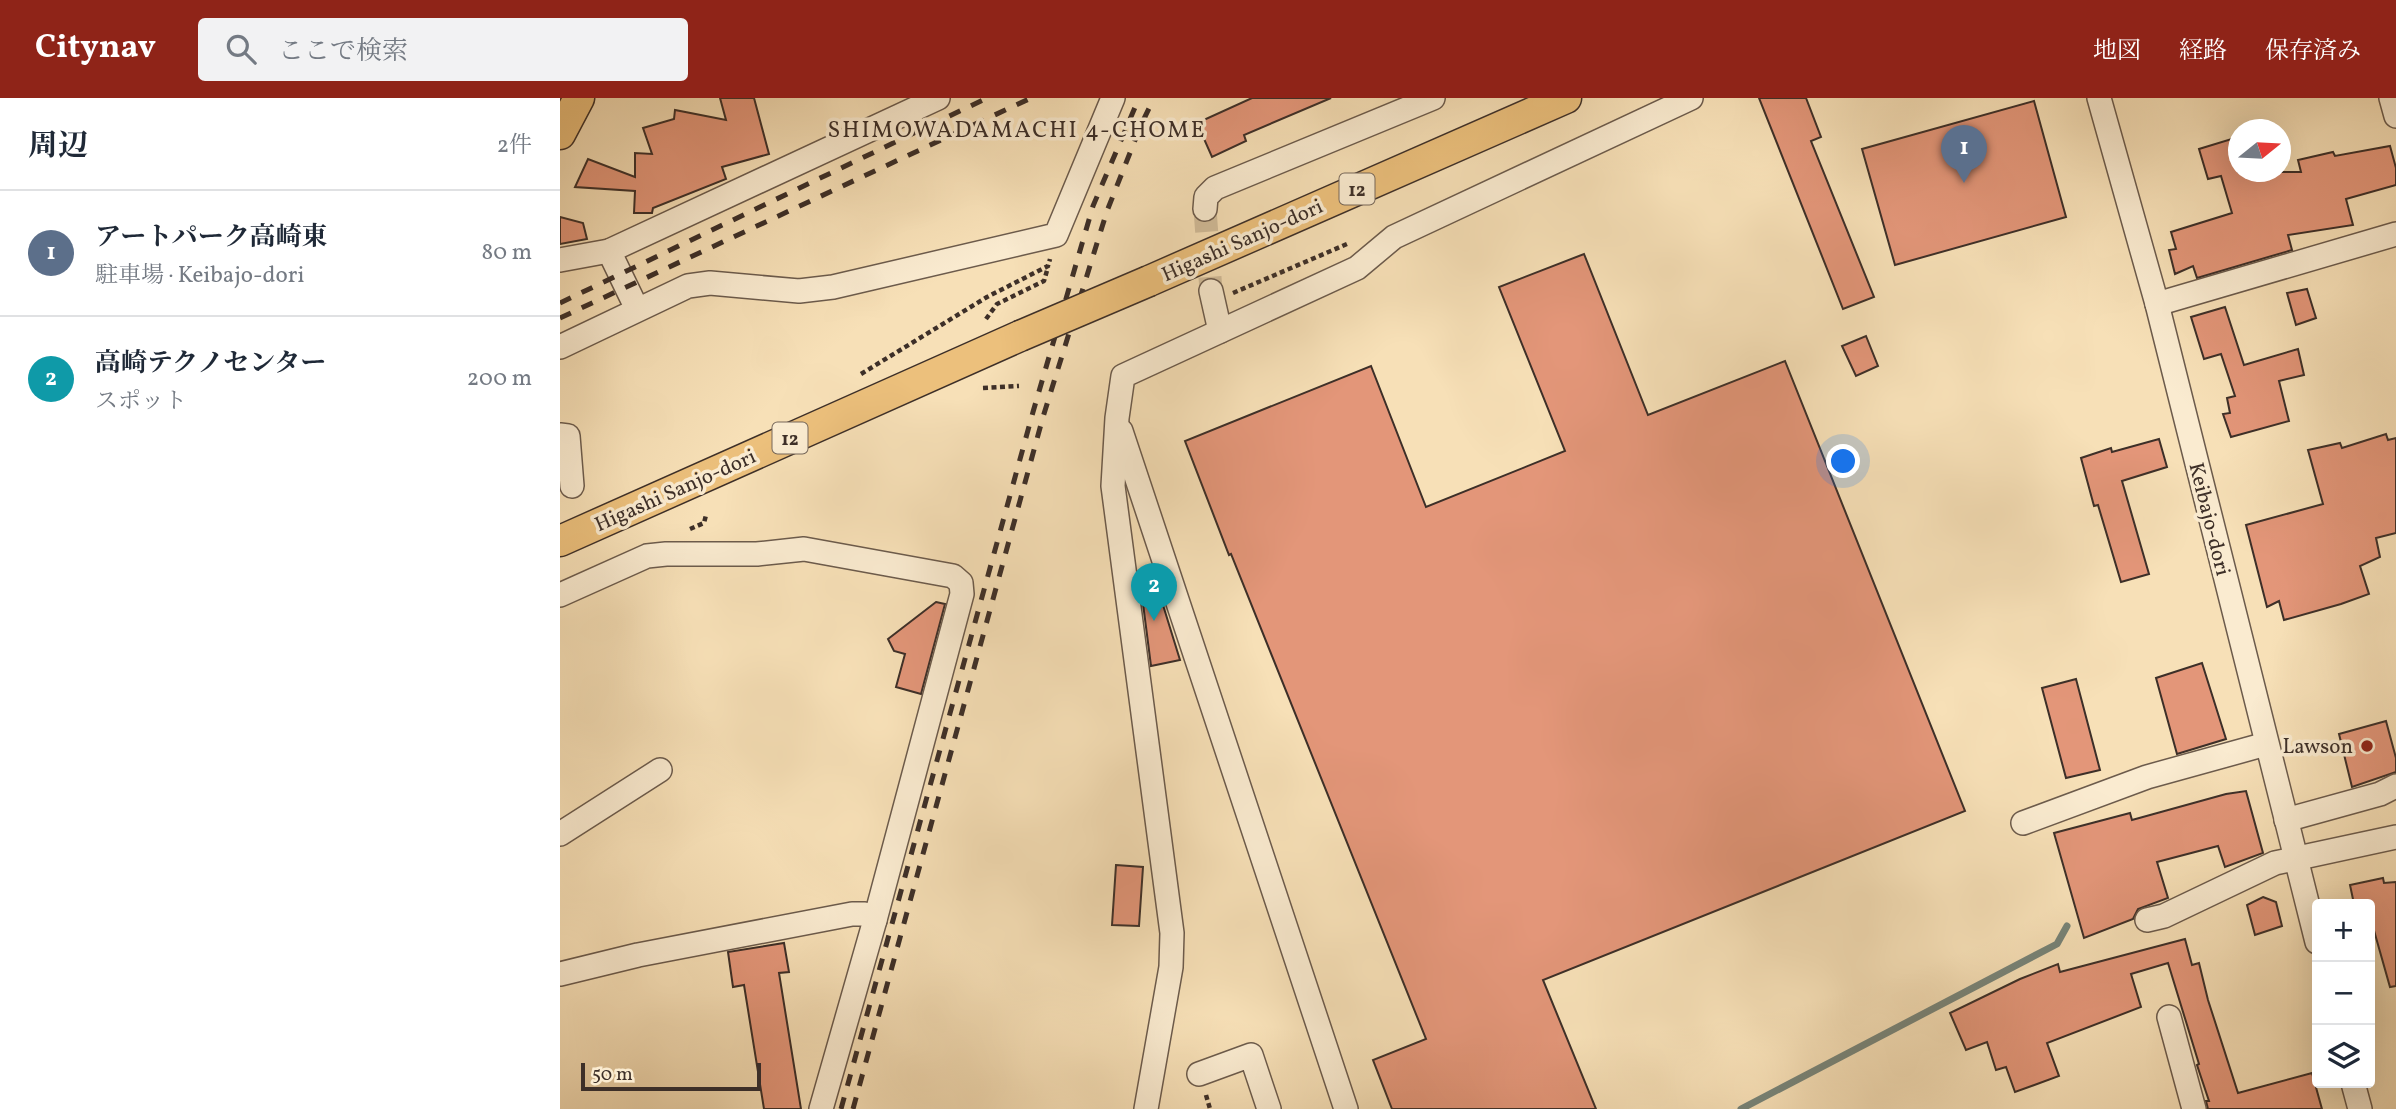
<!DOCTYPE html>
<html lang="ja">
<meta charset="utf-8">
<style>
:root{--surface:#fff;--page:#f2f2f3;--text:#1f2937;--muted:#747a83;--line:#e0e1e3;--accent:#8f2418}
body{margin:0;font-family:Vollkorn,"Noto Serif JP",serif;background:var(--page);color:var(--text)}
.controls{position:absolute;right:21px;bottom:21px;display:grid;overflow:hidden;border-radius:7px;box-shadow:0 7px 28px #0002}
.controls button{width:63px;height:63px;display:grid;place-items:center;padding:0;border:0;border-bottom:2px solid var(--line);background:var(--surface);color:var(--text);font:35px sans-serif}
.compass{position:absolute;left:1668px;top:21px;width:63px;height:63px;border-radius:50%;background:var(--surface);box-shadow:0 7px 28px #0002;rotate:72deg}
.scale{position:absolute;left:21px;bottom:18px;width:180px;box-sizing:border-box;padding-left:7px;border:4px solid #3d2f28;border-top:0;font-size:19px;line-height:24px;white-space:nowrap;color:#3d2f28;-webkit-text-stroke:5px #faebd0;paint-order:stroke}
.you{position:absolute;left:1284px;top:364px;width:24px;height:24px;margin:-18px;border:5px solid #fff;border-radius:50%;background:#1a73e8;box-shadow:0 0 0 10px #1a73e833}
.badge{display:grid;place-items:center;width:46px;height:46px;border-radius:50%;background:var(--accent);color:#fff;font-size:23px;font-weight:700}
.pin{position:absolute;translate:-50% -58px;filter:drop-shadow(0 2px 4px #0008)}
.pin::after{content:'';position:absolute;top:37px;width:24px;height:21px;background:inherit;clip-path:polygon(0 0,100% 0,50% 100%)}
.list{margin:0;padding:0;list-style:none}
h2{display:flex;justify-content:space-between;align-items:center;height:91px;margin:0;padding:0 28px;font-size:30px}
h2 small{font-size:23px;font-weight:400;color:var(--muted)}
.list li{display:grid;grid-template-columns:46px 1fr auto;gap:21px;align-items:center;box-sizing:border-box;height:126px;padding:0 28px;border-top:2px solid var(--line)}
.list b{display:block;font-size:26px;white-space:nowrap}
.list p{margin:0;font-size:23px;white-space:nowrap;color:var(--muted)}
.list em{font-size:23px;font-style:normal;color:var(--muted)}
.icon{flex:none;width:38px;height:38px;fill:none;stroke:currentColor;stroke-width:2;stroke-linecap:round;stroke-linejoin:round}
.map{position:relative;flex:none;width:1836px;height:1011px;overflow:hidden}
header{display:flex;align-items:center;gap:42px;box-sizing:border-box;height:98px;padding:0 35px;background:var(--accent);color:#fff}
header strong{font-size:33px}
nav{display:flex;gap:38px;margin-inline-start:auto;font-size:24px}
.search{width:490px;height:63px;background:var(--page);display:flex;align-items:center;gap:18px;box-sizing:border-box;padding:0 24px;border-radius:7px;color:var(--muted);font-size:26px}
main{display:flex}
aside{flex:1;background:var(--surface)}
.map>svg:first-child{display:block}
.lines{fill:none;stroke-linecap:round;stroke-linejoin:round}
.stream{stroke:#778479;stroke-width:7}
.building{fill:#e39679;stroke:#3d2f28;stroke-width:2}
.minor-tunnel{stroke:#d2bd9a;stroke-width:23;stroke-dasharray:23 11;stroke-linecap:butt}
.minor-casing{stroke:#6c5b4c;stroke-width:26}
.major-casing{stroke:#3d2f28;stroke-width:33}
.path{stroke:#3d2f28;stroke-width:4.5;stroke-dasharray:5 3.5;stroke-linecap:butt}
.minor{stroke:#faebd0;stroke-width:23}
.major{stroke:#ecc07c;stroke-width:30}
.rail{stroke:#3d2f28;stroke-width:5;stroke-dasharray:12 12;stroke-linecap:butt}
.major-bridge-casing{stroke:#3d2f28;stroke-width:33;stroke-linecap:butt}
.major-bridge{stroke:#ecc07c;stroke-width:30}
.poi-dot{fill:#8f2418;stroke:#faebd0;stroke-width:2.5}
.labels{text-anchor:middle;stroke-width:7;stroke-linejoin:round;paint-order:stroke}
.shield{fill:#faebd0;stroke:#76675a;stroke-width:2}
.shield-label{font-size:19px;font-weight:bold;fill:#3d2f28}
.street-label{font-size:21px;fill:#3d2f28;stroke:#faebd0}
.poi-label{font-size:21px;fill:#3d2f28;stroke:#faebd0;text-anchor:end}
.neighbourhood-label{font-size:23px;letter-spacing:2px;fill:#3d2f28;stroke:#faebd0}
</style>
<header>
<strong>Citynav</strong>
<div class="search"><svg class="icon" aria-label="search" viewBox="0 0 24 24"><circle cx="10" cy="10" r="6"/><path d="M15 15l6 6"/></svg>ここで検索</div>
<nav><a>地図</a><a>経路</a><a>保存済み</a></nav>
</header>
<main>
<aside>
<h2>周辺<small>2件</small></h2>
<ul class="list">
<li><span class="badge" style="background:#5c6f8a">1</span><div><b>アートパーク高崎東</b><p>駐車場 · Keibajo-dori</p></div><em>80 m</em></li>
<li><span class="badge" style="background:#0f9aa8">2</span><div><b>高崎テクノセンター</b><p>スポット</p></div><em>200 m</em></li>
</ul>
</aside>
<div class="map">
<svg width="1836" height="1011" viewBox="0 0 1836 1011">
<rect width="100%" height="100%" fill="#f7e0b7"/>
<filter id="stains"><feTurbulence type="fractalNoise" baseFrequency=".00286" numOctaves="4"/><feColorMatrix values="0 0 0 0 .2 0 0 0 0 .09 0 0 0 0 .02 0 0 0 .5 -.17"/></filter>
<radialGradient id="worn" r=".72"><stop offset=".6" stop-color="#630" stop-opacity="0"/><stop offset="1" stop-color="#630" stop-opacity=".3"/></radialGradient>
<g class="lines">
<path class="stream" d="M1181,1011L1497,846L1507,828"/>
</g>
<g class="building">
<path d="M160,0H194L209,56L162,69L166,81L93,110L92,115H74L75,93L15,89L28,61L75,79V55L92,56L83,30L114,21L115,12L166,22Z"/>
<path d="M692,0H771L684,37L686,43L652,59L637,25Z"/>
<path d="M1199,0H1246L1261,39L1251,43L1314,199L1283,211Z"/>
<path d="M1474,3L1506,119L1335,167L1302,51Z"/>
<path d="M1678,39V74H1741L1738,62L1773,54L1775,58L1830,48L1836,70V87L1786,101L1793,127L1728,137L1732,152L1637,180L1633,168L1615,176L1609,152L1616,151L1611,134L1672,115L1661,78L1648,81L1639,51Z"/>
<path d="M0,119L23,125L27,141L0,146Z"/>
<path d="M1024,156L1088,317L1225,263L1405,713L983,882L1036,1011H832L813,962L866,941L671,456L669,457L625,343L811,268L866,409L1005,353L939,189Z"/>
<path d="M1747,191L1756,220L1736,227L1727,195Z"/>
<path d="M1665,209L1684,267L1738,251L1744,277L1719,283L1729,323L1671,339L1663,316L1670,315L1667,300L1675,298L1661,256L1644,261L1631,219Z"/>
<path d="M1306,238L1318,268L1296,278L1282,248Z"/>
<path d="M1826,336L1828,342L1836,340V435L1816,440L1820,459L1800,468L1809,496L1781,506L1724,522L1719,503L1707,509L1686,427L1763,406L1748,352L1780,345L1782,350Z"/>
<path d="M1599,341L1607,369L1562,383L1589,476L1561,484L1538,407L1534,408L1521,360L1551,350L1552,354Z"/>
<path d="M594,478L620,562L591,568L580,482Z"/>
<path d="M376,504L385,506L361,596L336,589L345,556L334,553L328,541Z"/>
<path d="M1642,565L1666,641L1617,656L1596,580Z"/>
<path d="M1516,581L1540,672L1506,680L1482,590Z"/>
<path d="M1826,623L1836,660V674L1792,689L1779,636Z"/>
<path d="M1686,693L1703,755L1665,769L1658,748L1597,764L1608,800L1578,811L1573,821L1524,840L1494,735L1570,715L1572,722L1666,696Z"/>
<path d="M556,767L583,769L579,828L552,827Z"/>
<path d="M1823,780L1824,785L1836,784V888L1830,889L1813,829H1810V806H1794L1790,787Z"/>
<path d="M1703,799L1716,804L1722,828L1695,837L1687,807Z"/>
<path d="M1625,841L1632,867L1639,865L1648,902L1678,995L1752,975L1762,1011H1648L1646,1003H1649L1637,967L1639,966L1608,865L1571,876L1581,909L1487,945L1499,978L1455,994L1446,969L1436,972L1427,944L1406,952L1390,915L1460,881L1498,866L1500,874Z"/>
<path d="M224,845L229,874L219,875L241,1011H204L184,887L173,889L168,854Z"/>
</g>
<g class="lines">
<path class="minor-tunnel" d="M645,111L651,193"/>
<g class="minor-casing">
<g id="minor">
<path d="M1539,0L1597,206L1757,844"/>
<path d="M1831,0L1836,18"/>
<path d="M645,111L646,99L655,90L873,0"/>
<path d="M49,153L77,211"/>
<path d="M0,162L49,153L378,0"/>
<path d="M651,193L660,233"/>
<path d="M1597,206L1836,136"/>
<path d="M0,249L128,188L150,185L239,193L273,189L496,137L553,0"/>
<path d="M561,333L786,1011"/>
<path d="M0,337L8,338L12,388"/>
<path d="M0,497L87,458L106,456H197L244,451L393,478L401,485L402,496L315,822L261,1011"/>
<path d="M1726,722L1820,696L1836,688"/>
<path d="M1463,725L1587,679L1706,646"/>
<path d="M0,736L100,672"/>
<path d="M1587,822L1604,818L1715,765L1836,739"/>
<path d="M0,876L78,857L292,816H305L315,822"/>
<path d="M1609,919L1634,1011"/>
<path d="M639,976L691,957L709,1011"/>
<path d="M1793,985L1800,1011"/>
<path d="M586,1011L611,869L612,835L553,388L557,320L563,278L797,170L834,139L1131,0"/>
</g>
</g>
<g class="major-casing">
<g id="major">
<path d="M0,36L19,0"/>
<path d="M589,183L1006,0"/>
<path d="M0,443L460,238"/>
</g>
</g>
<g class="path">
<path d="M673,195L787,146"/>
<path d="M426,221L437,206L484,183L488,169"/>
<path d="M301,276L427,199L488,168L490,161"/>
<path d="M423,290L459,288"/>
<path d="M130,431L144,425L146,417"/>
<path d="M646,997L650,1011"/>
</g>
<use href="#minor" class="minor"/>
<use href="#major" class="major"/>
<g class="rail">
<path d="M0,205L427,0"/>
<path d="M0,220L471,0"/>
<path d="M281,1011L473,314L533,108L579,0"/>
<path d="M293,1011L483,319L547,113L581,27L594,0"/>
</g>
<g class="major-bridge-casing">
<path id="major-bridge" d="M460,238L589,183"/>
</g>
<use href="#major-bridge" class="major-bridge"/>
</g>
<circle class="poi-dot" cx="1807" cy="648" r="7"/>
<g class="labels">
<g class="shield">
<rect x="779.5" y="75.5" width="35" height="31" rx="5"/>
<rect x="212.5" y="324.5" width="35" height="31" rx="5"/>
</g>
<g class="shield-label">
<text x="797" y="98">12</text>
<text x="230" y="347">12</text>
</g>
<g class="street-label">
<text transform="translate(682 142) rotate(-24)" y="7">Higashi Sanjo-dori</text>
<text transform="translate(115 392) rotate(-24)" y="7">Higashi Sanjo-dori</text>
<text transform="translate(1650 421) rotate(76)" y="7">Keibajo-dori</text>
</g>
<g class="poi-label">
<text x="1793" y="655">Lawson</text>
</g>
<g class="neighbourhood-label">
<text x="457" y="39">SHIMOWADAMACHI 4-CHOME</text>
</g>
</g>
<rect width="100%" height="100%" filter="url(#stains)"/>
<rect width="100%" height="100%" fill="url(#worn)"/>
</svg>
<div class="controls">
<button>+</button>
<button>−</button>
<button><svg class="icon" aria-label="layers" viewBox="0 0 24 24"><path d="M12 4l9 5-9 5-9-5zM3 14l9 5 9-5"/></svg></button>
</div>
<svg class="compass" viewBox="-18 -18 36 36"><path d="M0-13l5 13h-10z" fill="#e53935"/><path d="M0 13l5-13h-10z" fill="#747a83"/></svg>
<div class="scale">50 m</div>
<div class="you"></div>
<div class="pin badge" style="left:1404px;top:85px;background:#5c6f8a">1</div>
<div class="pin badge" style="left:594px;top:523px;background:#0f9aa8">2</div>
</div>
</main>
